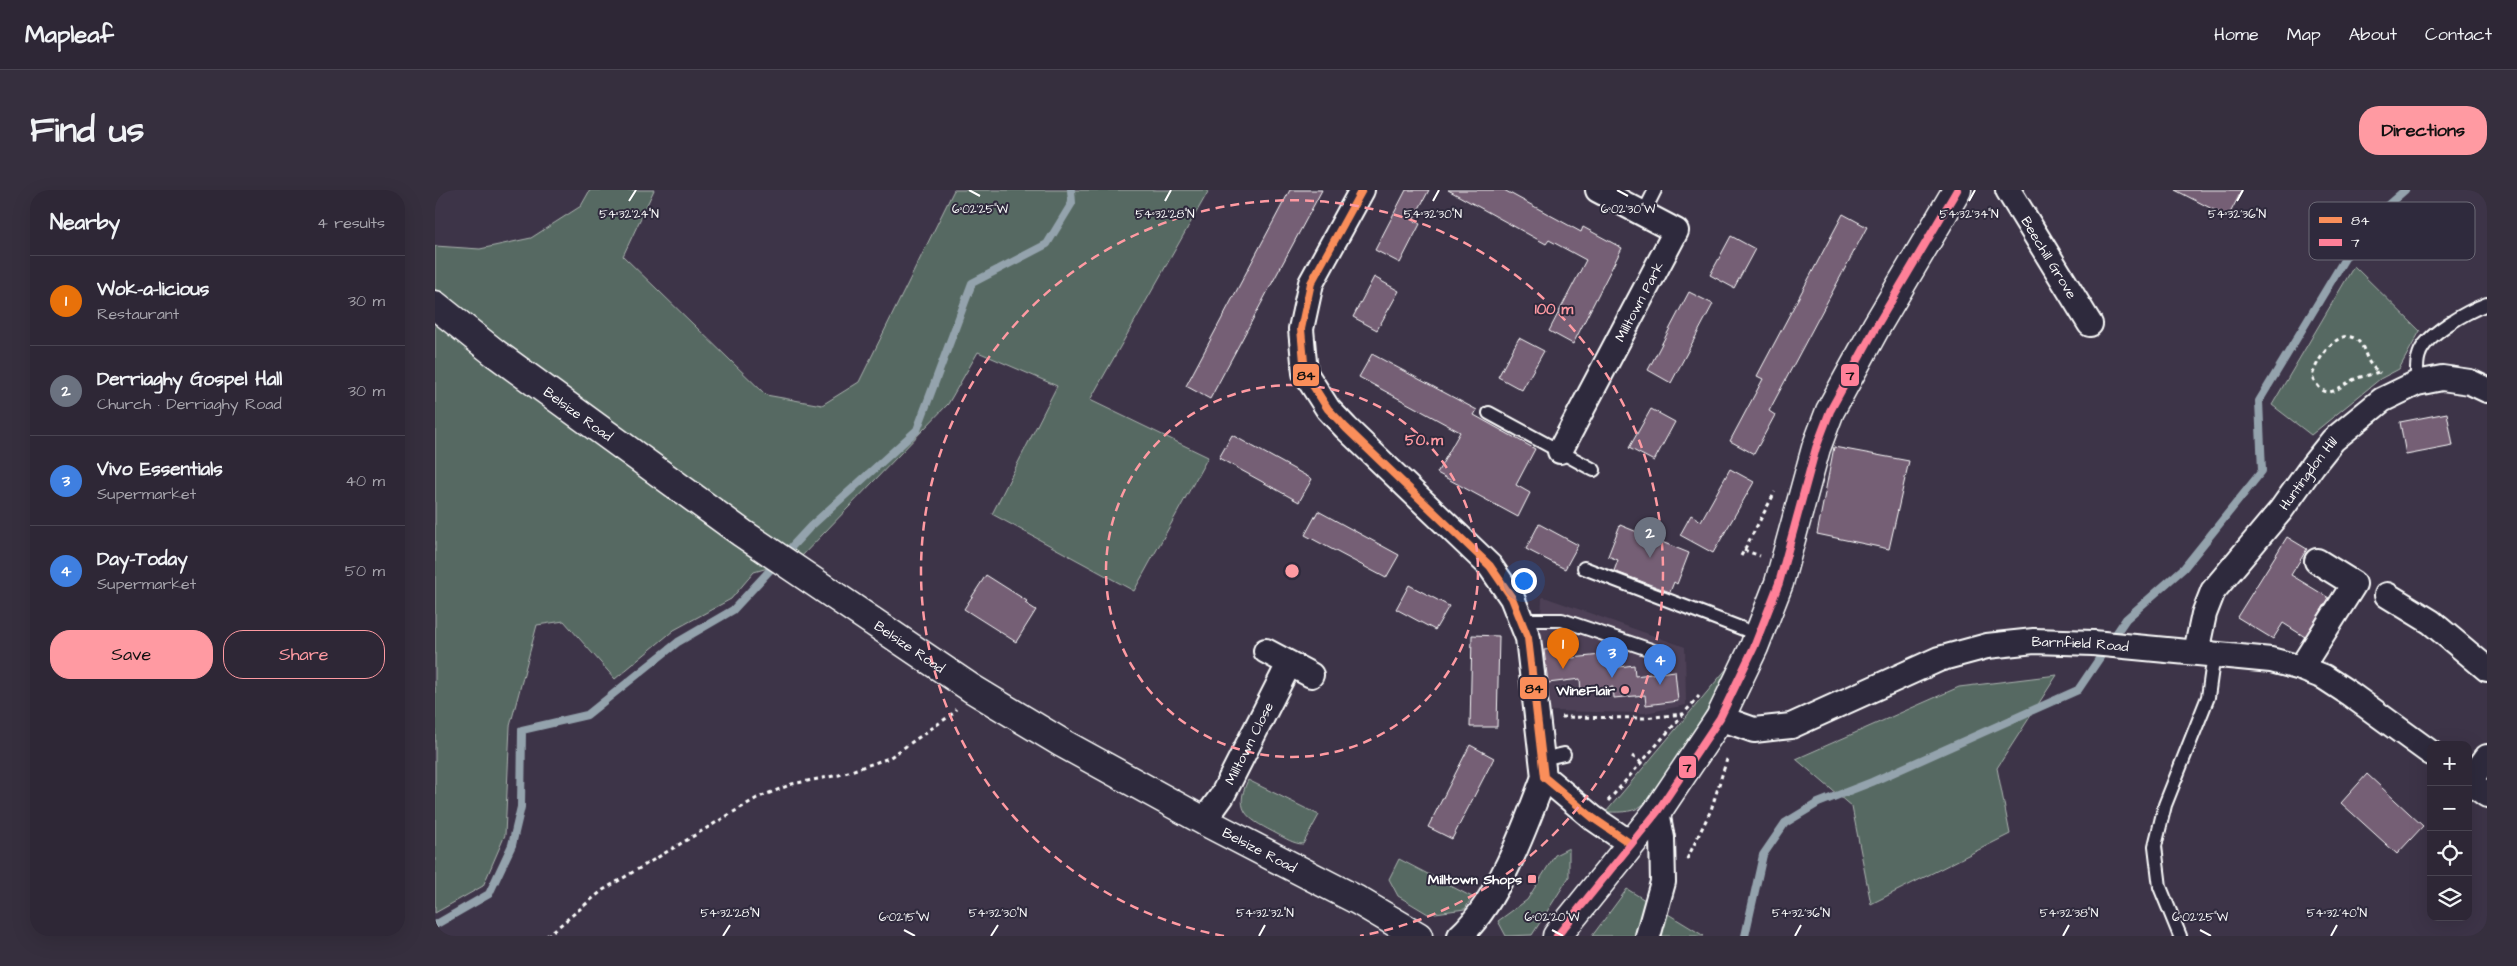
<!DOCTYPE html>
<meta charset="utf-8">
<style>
:root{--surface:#2e2736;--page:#362f3e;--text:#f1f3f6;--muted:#a7a5ad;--line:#494451;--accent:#ff9aa2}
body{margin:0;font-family:"Architects Daughter",sans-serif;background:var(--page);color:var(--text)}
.controls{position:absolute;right:15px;bottom:15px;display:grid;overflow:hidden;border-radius:10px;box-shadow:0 5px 20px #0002}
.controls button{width:45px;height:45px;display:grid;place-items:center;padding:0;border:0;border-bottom:1px solid var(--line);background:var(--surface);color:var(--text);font:25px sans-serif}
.you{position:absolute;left:1088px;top:390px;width:18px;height:18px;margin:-12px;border:4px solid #fff;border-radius:50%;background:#1a73e8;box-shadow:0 0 0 8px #1a73e833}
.badge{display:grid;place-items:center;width:32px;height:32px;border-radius:50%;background:var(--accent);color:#fff;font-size:16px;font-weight:700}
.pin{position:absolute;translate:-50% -41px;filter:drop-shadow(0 1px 2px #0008)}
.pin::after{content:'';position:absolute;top:26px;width:18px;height:15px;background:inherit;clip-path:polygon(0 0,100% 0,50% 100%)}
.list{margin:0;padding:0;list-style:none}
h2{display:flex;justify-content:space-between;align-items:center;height:65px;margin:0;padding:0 20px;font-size:21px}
h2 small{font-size:16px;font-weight:400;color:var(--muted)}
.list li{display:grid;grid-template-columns:32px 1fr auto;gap:15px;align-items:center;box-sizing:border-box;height:90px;padding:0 20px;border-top:1px solid var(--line)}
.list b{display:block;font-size:19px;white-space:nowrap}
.list p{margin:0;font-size:16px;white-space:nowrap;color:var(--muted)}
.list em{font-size:16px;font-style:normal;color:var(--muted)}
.actions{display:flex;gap:10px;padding:15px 20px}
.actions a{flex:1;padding:11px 0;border:1px solid var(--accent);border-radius:20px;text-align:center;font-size:18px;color:var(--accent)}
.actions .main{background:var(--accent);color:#111}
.icon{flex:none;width:28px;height:28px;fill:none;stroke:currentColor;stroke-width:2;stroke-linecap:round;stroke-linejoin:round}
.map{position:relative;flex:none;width:2052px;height:746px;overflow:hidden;border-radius:20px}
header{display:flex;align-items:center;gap:30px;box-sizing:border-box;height:70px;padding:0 25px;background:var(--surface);border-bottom:1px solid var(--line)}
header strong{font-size:24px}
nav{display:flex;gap:28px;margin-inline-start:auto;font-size:18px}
.intro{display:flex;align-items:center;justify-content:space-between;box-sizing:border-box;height:120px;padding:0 30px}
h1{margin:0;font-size:35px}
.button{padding:12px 22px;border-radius:20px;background:var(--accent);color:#111;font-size:18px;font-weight:700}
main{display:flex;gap:30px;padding:0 30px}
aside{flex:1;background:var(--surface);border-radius:20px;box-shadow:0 5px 20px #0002}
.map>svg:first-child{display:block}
.built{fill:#4e4156}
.green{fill:#576962;stroke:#abb4b0}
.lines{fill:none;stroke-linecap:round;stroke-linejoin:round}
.stream{stroke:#94a3ad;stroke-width:8}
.building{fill:#745e75;stroke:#fff}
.lane-casing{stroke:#fff;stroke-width:16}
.street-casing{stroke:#fff;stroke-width:28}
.secondary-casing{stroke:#fff;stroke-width:31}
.path{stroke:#fff;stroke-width:3;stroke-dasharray:4 4;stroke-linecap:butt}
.lane{stroke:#2f2a3d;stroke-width:12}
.street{stroke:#2f2a3d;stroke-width:24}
.secondary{stroke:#2f2a3d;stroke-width:28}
.bus-1-casing{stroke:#2f2a3d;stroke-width:11}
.bus-2-casing{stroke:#2f2a3d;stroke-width:11}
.bus-1{stroke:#fa8e5a;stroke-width:8}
.bus-2{stroke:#ff8098;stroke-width:8}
.ticks{fill:none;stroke:#fff;stroke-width:2}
.ring{fill:none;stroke:#ff9aa2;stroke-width:2.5;stroke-dasharray:9 6}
.poi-dot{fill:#ff9aa2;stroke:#2f2a3d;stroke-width:2}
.labels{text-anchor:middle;stroke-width:4;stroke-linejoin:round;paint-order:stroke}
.street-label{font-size:14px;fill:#fff;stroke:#2f2a3d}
.poi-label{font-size:14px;font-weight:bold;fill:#fff;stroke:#2f2a3d;text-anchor:end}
.key{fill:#2f2a3d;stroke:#6d6a77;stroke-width:1}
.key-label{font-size:14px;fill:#fff}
.ticks-label{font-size:12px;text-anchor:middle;fill:#fff;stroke:#2f2a3d;stroke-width:4;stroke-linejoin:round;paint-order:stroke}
.centre{fill:#ff9aa2;stroke:#2f2a3d;stroke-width:2.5}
.ring-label{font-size:15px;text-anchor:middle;font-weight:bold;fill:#ff9aa2;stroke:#2f2a3d;stroke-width:4;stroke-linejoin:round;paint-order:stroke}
.line-badge{stroke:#2f2a3d;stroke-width:2}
.pale-badge-label{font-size:14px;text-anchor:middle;font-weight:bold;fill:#111}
</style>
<header>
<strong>Mapleaf</strong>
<nav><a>Home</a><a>Map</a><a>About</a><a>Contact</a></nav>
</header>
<div class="intro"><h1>Find us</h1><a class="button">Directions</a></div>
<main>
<aside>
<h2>Nearby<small>4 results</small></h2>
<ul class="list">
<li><span class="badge" style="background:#e8710a">1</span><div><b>Wok-a-licious</b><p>Restaurant</p></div><em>30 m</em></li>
<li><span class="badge" style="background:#6b7280">2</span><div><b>Derriaghy Gospel Hall</b><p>Church · Derriaghy Road</p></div><em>30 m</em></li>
<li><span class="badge" style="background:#3f7fe0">3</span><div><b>Vivo Essentials</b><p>Supermarket</p></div><em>40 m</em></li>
<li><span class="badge" style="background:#3f7fe0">4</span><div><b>Day-Today</b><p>Supermarket</p></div><em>50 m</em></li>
</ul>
<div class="actions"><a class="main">Save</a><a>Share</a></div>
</aside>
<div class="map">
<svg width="2052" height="746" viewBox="0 0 2052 746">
<rect width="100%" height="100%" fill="#3d3448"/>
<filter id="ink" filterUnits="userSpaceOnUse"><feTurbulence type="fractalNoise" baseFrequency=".02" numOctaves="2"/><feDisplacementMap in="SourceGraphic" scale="10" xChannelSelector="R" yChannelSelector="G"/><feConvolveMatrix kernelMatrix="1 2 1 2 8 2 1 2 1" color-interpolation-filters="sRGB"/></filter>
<g filter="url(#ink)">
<path class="built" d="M1109,407L1250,457L1251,515L1210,523L1116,521L1105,457L1107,408Z"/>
<g class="green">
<path d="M155,0H219L188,66L331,205L387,215L424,192L519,0H774L655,210L773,267L699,401L557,324L622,196L543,162L513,214L364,369L319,382L296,409L239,440L180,489L129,431L102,435L75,536L70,645L48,696L0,723V56L45,59L96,48L146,16Z"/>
<path d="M1919,76L1985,141L1964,179L1945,189L1876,245L1837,215Z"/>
<path d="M1299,470C1284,498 1226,609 1201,619C1191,623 1181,622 1171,622Z"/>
<path d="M1622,485L1562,578L1575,644L1436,714L1417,617L1361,569L1524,497Z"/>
<path d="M813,590L884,625L868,654C859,654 850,648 842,644C816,630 797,623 813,590Z"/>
<path d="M1134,658V687L1097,745L1071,746L1063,731L1092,710L1120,665Z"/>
<path d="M964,669L1037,707L1030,719L993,724L963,706L954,689Z"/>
<path d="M1192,699L1269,746H1157Z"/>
</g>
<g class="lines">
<g class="stream">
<path d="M0,735L54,704L77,655L86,617L87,540L152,525L243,452L298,420L375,337L482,240L537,93L612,54L637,13L636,0"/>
<path d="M1310,746L1328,665L1350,633L1383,613L1437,592L1643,500L1691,429L1749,378L1827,281L1824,211L1930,35L1970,0"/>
</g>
</g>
<g class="building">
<path d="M855,0H887L775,209L751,196Z"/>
<path d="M971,0H994L978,30L985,34L965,73L940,60Z"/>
<path d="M1013,0H1069L1146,42L1148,37L1187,58L1138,154L1114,141L1151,70L1114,50L1111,54Z"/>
<path d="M1740,0H1807L1793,27Z"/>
<path d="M1408,24L1432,37L1334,221L1340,225L1319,264L1295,251L1328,189L1322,186Z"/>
<path d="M1296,46L1320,59L1299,98L1275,85Z"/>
<path d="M939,87L964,101L942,140L918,127Z"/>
<path d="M1254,102L1278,114L1236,193L1213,180Z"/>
<path d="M1084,148L1109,161L1087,200L1063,187Z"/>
<path d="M937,164L1042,220L1039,225L1100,259L1081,295L1095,303L1083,327L1002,283L1025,242L924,187Z"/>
<path d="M1216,219L1240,232L1219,271L1194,258Z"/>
<path d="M2012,223L2018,256L1971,265L1965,232Z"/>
<path d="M797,245L877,289L864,312L784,268Z"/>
<path d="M1399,257L1474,271L1454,359L1382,344Z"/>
<path d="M1295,279L1319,292L1278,363L1245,345L1256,325L1266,331Z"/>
<path d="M883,321L964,365L951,388L870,345Z"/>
<path d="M1104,334L1143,355L1130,379L1091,359Z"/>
<path d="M1185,335L1254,363L1242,394L1239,392L1235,402L1179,381L1183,370L1173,366Z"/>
<path d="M1852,347L1872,359L1856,385L1894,408L1870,447L1848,433L1838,449L1802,427Z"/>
<path d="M551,385L592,411L590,413L601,420L581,452L529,419Z"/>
<path d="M974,395L1014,416L1000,440L961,419Z"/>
<path d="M1037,445L1064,446L1062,537H1035Z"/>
<path d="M1136,457L1137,468L1176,464L1177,478L1199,475L1200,486L1240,481L1243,511L1211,515L1210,505L1179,508L1178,497L1146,501L1145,489L1113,493L1109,460Z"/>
<path d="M1035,555L1059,568L1017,649L993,637Z"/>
<path d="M1932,584L1988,636L1962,664L1906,613Z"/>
</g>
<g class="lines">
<g class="lane-casing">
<g id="lane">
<path d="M1208,24L1220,0"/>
<path d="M1982,193C1982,184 1981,173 1984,165C1990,144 2033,121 2052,114"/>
<path d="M1054,223L1159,280"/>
<path d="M1149,378L1324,445"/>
<path d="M1088,430H1127L1228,464"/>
<path d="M1107,569L1129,564"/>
<path d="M1745,746L1725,697L1720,656L1730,615L1773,507L1779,464"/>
</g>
</g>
<g class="street-casing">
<g id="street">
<path d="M927,0L876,93L866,139L870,183L893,219L911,238L1055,376L1077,408L1093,448L1109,587L1158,628L1196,654"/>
<path id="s1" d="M1573,0L1655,134"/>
<path id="s2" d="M1125,261L1241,41L1163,0"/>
<path d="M1952,405L1996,432L2052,479"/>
<path d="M831,461L876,485"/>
<path id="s3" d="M1761,462L1769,424L1778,401L1846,320L1878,275L1898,250L1947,210L1982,193L2007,188L2035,192L2052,200"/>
<path d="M1866,478L1919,394L1882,371"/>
<path id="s4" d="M1285,528L1319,540L1356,536L1504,469L1552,456L1599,451L1658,453L1836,470L1866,478L1889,487L1915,504L1996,563"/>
<path d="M2033,591L2052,605"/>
<path d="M2034,592L2052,567"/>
<path id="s5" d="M769,631L787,606L854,474"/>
<path d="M1025,746C1063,712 1091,635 1109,587"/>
<path d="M1213,746L1228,692L1227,648L1222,622"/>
</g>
</g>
<g class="secondary-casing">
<g id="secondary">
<path id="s6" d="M0,115L60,163L307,343L536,498L627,553L769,631L922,710L983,746"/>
<path d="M1122,746L1222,622L1285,528L1319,457L1344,393L1381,258L1395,221L1441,137L1522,0"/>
</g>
</g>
<g class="path">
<path d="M1943,182C1936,185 1927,186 1920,189C1900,198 1892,214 1877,187C1880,172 1905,132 1924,152C1933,162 1928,171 1945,183"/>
<path d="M1309,360L1325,366"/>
<path d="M1306,366L1340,302"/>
<path d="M1126,527L1209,528L1249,524"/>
<path d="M1197,566L1207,573"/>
<path d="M1173,611L1264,506"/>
<path d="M1252,669L1276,620L1293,566"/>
<path d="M112,746L168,700L322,608L357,594L404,585L454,568L516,525L521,519"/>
</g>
<use href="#lane" class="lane"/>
<use href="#street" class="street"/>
<use href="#secondary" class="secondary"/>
<g class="bus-1-casing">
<path id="bus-1" d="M927,0L876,93L866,139L870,183L893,219L911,238L1055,376L1077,408L1093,448L1109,587L1158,628L1196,654"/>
</g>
<g class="bus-2-casing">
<path id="bus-2" d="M1122,746L1222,622L1285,528L1319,457L1344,393L1381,258L1395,221L1441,137L1522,0"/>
</g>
<use href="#bus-1" class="bus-1"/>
<use href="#bus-2" class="bus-2"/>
</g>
</g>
<path class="ticks" d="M534,0L545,6M1182,0L1193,6M194,11L201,0M730,11L736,0M998,11L1004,0M1534,11L1540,0M1802,11L1808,0M469,740L480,746M1117,740L1128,746M1765,740L1776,746M288,746L295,735M556,746L563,735M824,746L830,735M1360,746L1366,735M1628,746L1634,735M1896,746L1902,735"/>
<g class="ring">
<circle cx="857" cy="381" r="186"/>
<path d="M789 746A371 371 0 1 1 925 746"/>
</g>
<g class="poi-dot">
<circle cx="1190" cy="500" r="5"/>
<rect x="1092" y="684" width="10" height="10" rx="2.5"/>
</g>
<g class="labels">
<g class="street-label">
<text dy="5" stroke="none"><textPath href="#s1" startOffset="79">Beechill Grove</textPath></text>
<text dy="5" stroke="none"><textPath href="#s2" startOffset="169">Milltown Park</textPath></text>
<text dy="5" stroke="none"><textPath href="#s6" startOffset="180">Belsize Road</textPath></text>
<text dy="5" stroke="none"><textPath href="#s3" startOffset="215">Huntingdon Hill</textPath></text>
<text dy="5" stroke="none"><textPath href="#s4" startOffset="379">Barnfield Road</textPath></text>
<text dy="5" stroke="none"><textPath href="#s6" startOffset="585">Belsize Road</textPath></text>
<text dy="5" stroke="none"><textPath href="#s5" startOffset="90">Milltown Close</textPath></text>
<text dy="5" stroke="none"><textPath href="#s6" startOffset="990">Belsize Road</textPath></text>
</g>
<g class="poi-label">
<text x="1180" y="505">WineFlair</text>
<text x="1087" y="694">Milltown Shops</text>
</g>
</g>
<rect x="1874" y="12" width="166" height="58" rx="8" class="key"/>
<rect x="1884" y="27" width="23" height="6" fill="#fa8e5a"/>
<rect x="1884" y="49" width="23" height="7" fill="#ff8098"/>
<g class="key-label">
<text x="1916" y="35">84</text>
<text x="1916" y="57">7</text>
</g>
<g class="ticks-label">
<text x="545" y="23">6°02'25"W</text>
<text x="1193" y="23">6°02'30"W</text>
<text x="998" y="28">54°32'30"N</text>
<text x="1802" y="28">54°32'36"N</text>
<text x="194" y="28">54°32'24"N</text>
<text x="730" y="28">54°32'28"N</text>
<text x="1534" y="28">54°32'34"N</text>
<text x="295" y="727">54°32'28"N</text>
<text x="563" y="727">54°32'30"N</text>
<text x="830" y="727">54°32'32"N</text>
<text x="1366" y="727">54°32'36"N</text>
<text x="1634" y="727">54°32'38"N</text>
<text x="1902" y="727">54°32'40"N</text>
<text x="469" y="731">6°02'15"W</text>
<text x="1117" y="731">6°02'20"W</text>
<text x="1765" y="731">6°02'25"W</text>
</g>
<circle cx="857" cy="381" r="8" class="centre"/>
<g class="ring-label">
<text x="1119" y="124">100 m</text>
<text x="989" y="255">50 m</text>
</g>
<g class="line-badge">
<rect x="857" y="173" width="28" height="24" rx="5" fill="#fa8e5a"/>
<rect x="1405" y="173" width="20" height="24" rx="5" fill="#ff8098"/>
<rect x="1084" y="486" width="29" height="24" rx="5" fill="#fa8e5a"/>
<rect x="1243" y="565" width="19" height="24" rx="5" fill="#ff8098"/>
</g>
<g class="pale-badge-label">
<text x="871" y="190">84</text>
<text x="1415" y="190">7</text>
<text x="1099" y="503">84</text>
<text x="1252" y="582">7</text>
</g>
</svg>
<div class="controls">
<button>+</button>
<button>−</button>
<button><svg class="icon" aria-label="locate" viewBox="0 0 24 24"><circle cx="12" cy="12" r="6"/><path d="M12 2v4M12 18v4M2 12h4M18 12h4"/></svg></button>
<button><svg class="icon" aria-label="layers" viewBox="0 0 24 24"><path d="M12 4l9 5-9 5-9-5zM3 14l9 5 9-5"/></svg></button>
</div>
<div class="you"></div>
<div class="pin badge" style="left:1128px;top:479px;background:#e8710a">1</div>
<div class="pin badge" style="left:1215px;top:368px;background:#6b7280">2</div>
<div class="pin badge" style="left:1177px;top:488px;background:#3f7fe0">3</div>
<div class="pin badge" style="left:1225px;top:495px;background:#3f7fe0">4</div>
</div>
</main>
